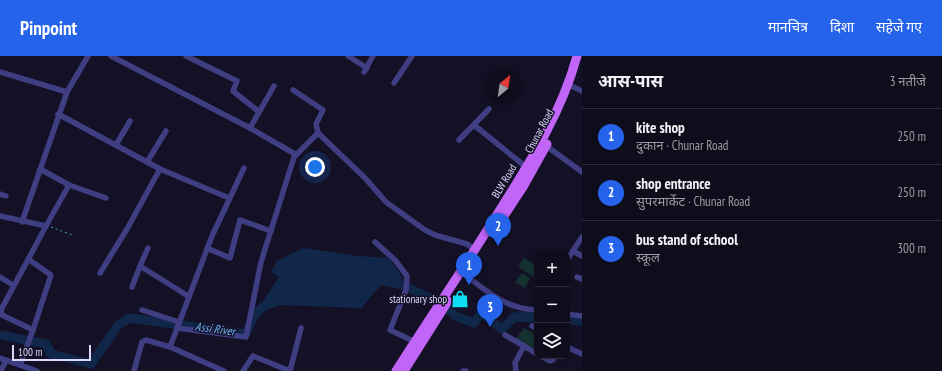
<!DOCTYPE html>
<html lang="hi">
<meta charset="utf-8">
<style>
:root{--surface:#0f0d1c;--page:#1d1b29;--text:#f1f3f6;--muted:#9b9ca3;--line:#2f2d3b;--accent:#2563eb}
body{margin:0;font-family:"PT Sans Narrow","Noto Sans Devanagari",sans-serif;background:var(--page);color:var(--text)}
.controls{position:absolute;right:12px;bottom:12px;display:grid;overflow:hidden;border-radius:8px;box-shadow:0 2px 6px #0003}
.controls button{width:36px;height:36px;display:grid;place-items:center;padding:0;border:0;border-bottom:1px solid var(--line);background:var(--surface);color:var(--text);font:20px sans-serif}
.compass{position:absolute;left:486px;top:12px;width:36px;height:36px;border-radius:50%;background:var(--surface);box-shadow:0 2px 6px #0003;rotate:29deg}
.scale{position:absolute;left:12px;bottom:10px;width:79px;box-sizing:border-box;padding-left:4px;border:2px solid #dcd8fd;border-top:0;font-size:11px;line-height:14px;white-space:nowrap;color:#dcd8fd;-webkit-text-stroke:3px #141126;paint-order:stroke}
.you{position:absolute;left:315px;top:111px;width:14px;height:14px;margin:-10px;border:3px solid #fff;border-radius:50%;background:#1a73e8;box-shadow:0 0 0 6px #1a73e833}
.badge{display:grid;place-items:center;width:26px;height:26px;border-radius:50%;background:var(--accent);color:#fff;font-size:13px;font-weight:700}
.pin{position:absolute;translate:-50% -33px;filter:drop-shadow(0 1px 2px #0008)}
.pin::after{content:'';position:absolute;top:21px;width:14px;height:12px;background:inherit;clip-path:polygon(0 0,100% 0,50% 100%)}
.list{margin:0;padding:0;list-style:none}
h2{display:flex;justify-content:space-between;align-items:center;height:52px;margin:0;padding:0 16px;font-size:17px}
h2 small{font-size:13px;font-weight:400;color:var(--muted)}
.list li{display:grid;grid-template-columns:26px 1fr auto;gap:12px;align-items:center;box-sizing:border-box;height:56px;padding:0 16px;border-top:1px solid var(--line)}
.list b{display:block;font-size:15px;white-space:nowrap}
.list p{margin:0;font-size:13px;white-space:nowrap;color:var(--muted)}
.list em{font-size:13px;font-style:normal;color:var(--muted)}
.icon{flex:none;width:22px;height:22px;fill:none;stroke:currentColor;stroke-width:2;stroke-linecap:round;stroke-linejoin:round}
.map{position:relative;flex:none;width:582px;height:315px;overflow:hidden}
header{display:flex;align-items:center;gap:24px;box-sizing:border-box;height:56px;padding:0 20px;background:var(--accent);color:#fff}
header strong{font-size:19px}
nav{display:flex;gap:22px;margin-inline-start:auto;font-size:14px}
main{display:flex}
aside{flex:1;background:var(--surface)}
.map>svg:first-child{display:block}
.green{fill:#14302f}
.water{fill:#11274a}
.lines{fill:none;stroke-linecap:round;stroke-linejoin:round}
.stream{stroke:#11274a;stroke-width:1.5}
.river{stroke:#11274a;stroke-width:9}
.path{stroke:#35b4ac;stroke-width:1;stroke-dasharray:2 3;stroke-linecap:butt}
.minor{stroke:#403e83;stroke-width:5.5}
.primary{stroke:#c164f8;stroke-width:9}
.labels{text-anchor:middle;stroke-width:3;stroke-linejoin:round;paint-order:stroke}
.street-label{font-size:11px;fill:#dcd8fd;stroke:#141126}
.poi-label{font-size:11px;fill:#dcd8fd;stroke:#141126;text-anchor:end}
.water-label{font-size:12px;font-style:italic;fill:#6bb7f8;stroke:#141126}
</style>
<header>
<strong>Pinpoint</strong>
<nav><a>मानचित्र</a><a>दिशा</a><a>सहेजे गए</a></nav>
</header>
<main>
<div class="map">
<svg width="582" height="315" viewBox="0 0 582 315">
<rect width="100%" height="100%" fill="#141126"/>
<g class="green">
<path d="M524,202L537,210V223L518,211Z"/>
<path d="M522,217L530,222L525,232L515,226Z"/>
<path d="M524,272L536,278L533,294L515,284Z"/>
</g>
<path class="water" d="M303,192L358,200L389,202L403,223L382,228L361,252L280,249L255,258L279,221L271,216L277,205Z"/>
<g class="lines">
<path class="stream" d="M518,256L537,258"/>
<g class="river">
<path d="M378,224L400,228L434,244"/>
<path d="M447,252L455,260L474,267L481,257L502,273L514,261L537,262"/>
<path d="M567,264L582,265"/>
<path d="M0,279L46,288L51,298L91,308L118,269L130,262L246,278L255,258L263,251"/>
</g>
<path class="path" d="M51,171L72,179"/>
<g class="minor">
<path d="M111,0L250,72L295,98L261,206L246,281L177,272"/>
<path d="M186,0L237,25L233,35L258,55"/>
<path d="M348,0L367,12"/>
<path d="M0,16L67,36L22,166"/>
<path d="M364,16L373,0"/>
<path d="M394,27L412,0"/>
<path d="M569,29L582,35"/>
<path d="M293,34L323,54L316,68L318,77"/>
<path d="M67,36L88,0"/>
<path d="M58,58L147,106L166,75"/>
<path d="M474,69L526,111"/>
<path d="M250,72L274,30"/>
<path d="M459,84L489,53"/>
<path d="M116,89L130,65"/>
<path d="M545,89L582,116"/>
<path d="M295,100L318,77L365,122L386,146L425,174L435,179L467,188L475,194"/>
<path d="M40,113L69,129L106,142"/>
<path d="M160,113L229,142"/>
<path d="M0,138L6,140"/>
<path d="M0,160L46,170L1,254L2,259L33,274L20,309"/>
<path d="M46,170L69,129"/>
<path d="M375,186L395,204L407,220L406,234L390,274L415,286"/>
<path d="M148,192L140,210L188,240"/>
<path d="M207,192L230,202L240,164L271,175"/>
<path d="M573,195L582,200"/>
<path d="M28,203L51,219L33,274"/>
<path d="M567,204L582,181"/>
<path d="M460,215C484,233 506,254 537,254"/>
<path d="M100,217L127,173L160,113L147,106"/>
<path d="M0,221L13,229"/>
<path d="M577,221L582,223"/>
<path d="M132,231L140,210"/>
<path d="M142,254L179,266"/>
<path d="M567,258L582,260"/>
<path d="M532,270L537,273"/>
<path d="M505,279L524,290"/>
<path d="M170,291L212,180L244,112"/>
<path d="M567,291L582,298"/>
<path d="M541,300L550,305L553,304L555,300"/>
<path d="M0,302L37,315"/>
<path d="M1,315L6,304"/>
<path d="M134,315L142,286L146,284L170,291L224,315"/>
<path d="M243,315L253,300L290,315"/>
<path d="M290,315L301,272"/>
<path d="M463,315H466"/>
<path d="M516,315L515,307L524,290L537,298"/>
</g>
<g class="primary">
<path d="M494,175L523,131L547,88"/>
<path d="M396,315C430,262 465,210 498,157C530,106 561,58 577,0"/>
<path d="M404,315L448,245"/>
</g>
</g>
<defs>
<g id="shop-bare" transform="scale(1.38)"><path d="M-5-2.5h2.3a2.7 3.5 0 0 1 5.4 0H5L5.5 6h-11ZM-1.5-2.5h3a1.5 2.3 0 0 0-3 0Z" fill="#0dddf4" stroke="#141126" stroke-width="2.5" paint-order="stroke"/></g>
</defs>
<g fill-rule="evenodd">
<use href="#shop-bare" x="460" y="243"/>
</g>
<g class="labels">
<g class="street-label">
<text transform="translate(539 75) rotate(-62)" y="4">Chunar Road</text>
<text transform="translate(504 125) rotate(-59)" y="4">BLW Road</text>
</g>
<g class="poi-label">
<text x="447" y="247">stationary shop</text>
</g>
<g class="water-label">
<text transform="translate(215 273) rotate(8)" y="4">Assi River</text>
</g>
</g>
</svg>
<div class="controls">
<button>+</button>
<button>−</button>
<button><svg class="icon" aria-label="layers" viewBox="0 0 24 24"><path d="M12 4l9 5-9 5-9-5zM3 14l9 5 9-5"/></svg></button>
</div>
<svg class="compass" viewBox="-18 -18 36 36"><path d="M0-13l5 13h-10z" fill="#e53935"/><path d="M0 13l5-13h-10z" fill="#9b9ca3"/></svg>
<div class="scale">100 m</div>
<div class="you"></div>
<div class="pin badge" style="left:469px;top:229px">1</div>
<div class="pin badge" style="left:498px;top:190px">2</div>
<div class="pin badge" style="left:490px;top:271px">3</div>
</div>
<aside>
<h2>आस-पास<small>3 नतीजे</small></h2>
<ul class="list">
<li><span class="badge">1</span><div><b>kite shop</b><p>दुकान · Chunar Road</p></div><em>250 m</em></li>
<li><span class="badge">2</span><div><b>shop entrance</b><p>सुपरमार्केट · Chunar Road</p></div><em>250 m</em></li>
<li><span class="badge">3</span><div><b>bus stand of school</b><p>स्कूल</p></div><em>300 m</em></li>
</ul>
</aside>
</main>
